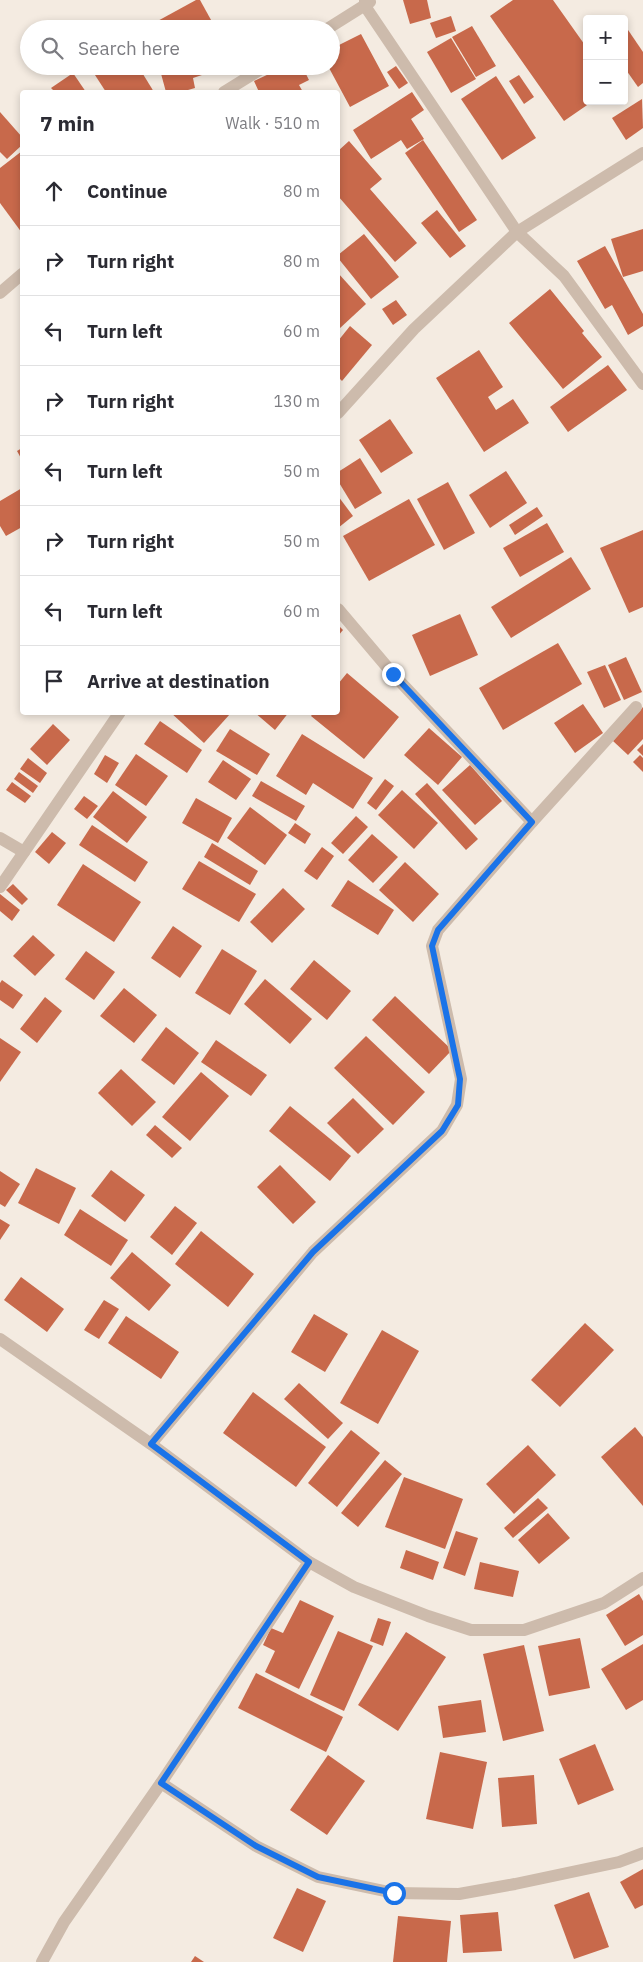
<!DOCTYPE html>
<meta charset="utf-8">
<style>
:root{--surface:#fff;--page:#f2f2f3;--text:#2b2b33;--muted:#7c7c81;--line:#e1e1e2}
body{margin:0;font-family:"IBM Plex Sans",sans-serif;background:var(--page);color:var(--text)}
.controls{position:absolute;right:15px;top:15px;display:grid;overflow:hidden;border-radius:5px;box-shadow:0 2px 8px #0003}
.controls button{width:45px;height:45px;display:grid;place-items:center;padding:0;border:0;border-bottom:1px solid var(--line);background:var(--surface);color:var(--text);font:25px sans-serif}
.stop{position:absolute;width:15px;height:15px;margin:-11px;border:4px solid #1a73e8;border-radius:50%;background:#fff}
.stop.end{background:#1a73e8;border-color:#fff;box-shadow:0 1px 5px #0008}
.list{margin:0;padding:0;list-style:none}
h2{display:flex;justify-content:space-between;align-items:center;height:65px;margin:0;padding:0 20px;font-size:21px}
h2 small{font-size:16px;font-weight:400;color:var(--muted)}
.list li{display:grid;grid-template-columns:32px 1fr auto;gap:15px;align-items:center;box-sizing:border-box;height:70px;padding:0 20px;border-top:1px solid var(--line)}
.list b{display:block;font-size:19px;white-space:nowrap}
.list em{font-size:16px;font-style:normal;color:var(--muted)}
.icon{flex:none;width:28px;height:28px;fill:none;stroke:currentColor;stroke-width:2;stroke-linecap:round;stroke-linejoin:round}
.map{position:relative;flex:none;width:643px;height:1962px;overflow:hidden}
.search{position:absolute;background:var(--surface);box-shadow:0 2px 8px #0003;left:20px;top:20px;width:320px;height:55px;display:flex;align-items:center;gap:12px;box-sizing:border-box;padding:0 18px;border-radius:28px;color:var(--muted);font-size:19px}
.panel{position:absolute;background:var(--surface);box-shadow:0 2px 8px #0003;left:20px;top:90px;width:320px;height:625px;border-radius:5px}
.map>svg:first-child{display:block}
.building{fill:#c8694b}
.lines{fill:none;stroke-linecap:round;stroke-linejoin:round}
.street{stroke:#cdbbac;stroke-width:12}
.route{stroke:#1a73e8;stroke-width:6}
</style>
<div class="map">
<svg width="643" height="1962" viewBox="0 0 643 1962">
<rect width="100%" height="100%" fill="#f4ebe1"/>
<g class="building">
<path d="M196,0H200L216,29H143Z"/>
<path d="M403,0H427L431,18L410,24Z"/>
<path d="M513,0H553L587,48V101H593L564,121L490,16Z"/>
<path d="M451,16L456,31L436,38L430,23Z"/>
<path d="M624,24L643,52V83L638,87L624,67Z"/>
<path d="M472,26L496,66L476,77L452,37Z"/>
<path d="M361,34L389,86L350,107L328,66H331V49Z"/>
<path d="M451,38L476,79L451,93L427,52Z"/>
<path d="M102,66H138L154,92H106L93,72Z"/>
<path d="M148,66H163L152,72Z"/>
<path d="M173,66H203L205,74L193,78L195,88L181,92H166L160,70Z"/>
<path d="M286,66H302L309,80L299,85L303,92H259L254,81Z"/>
<path d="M396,66L408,83L399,89L387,72Z"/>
<path d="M73,73L86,92H55L51,88Z"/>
<path d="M519,75L534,97L524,104L509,81Z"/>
<path d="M496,76L536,138L502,160L461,99Z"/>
<path d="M412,92L424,110L411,119L424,139L407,149L401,140L371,159L353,130Z"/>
<path d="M642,99L643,128L626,140L612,118Z"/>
<path d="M0,112L22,137V145L7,159L0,152Z"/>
<path d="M423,140L477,220L459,232L405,153Z"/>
<path d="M349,141L382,179L370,189L417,243L395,262L338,196V151Z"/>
<path d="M22,151V233L0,203V168Z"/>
<path d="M437,210L466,246L450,258L421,223Z"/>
<path d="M643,229V271L623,277L611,239Z"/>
<path d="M364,234L399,277L371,299L338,258V255Z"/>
<path d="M605,246L643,314V326L628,335L612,305L605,309L577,261Z"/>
<path d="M338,273L366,304L339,329L338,327Z"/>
<path d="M550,289L584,331L582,333L602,357L563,389L509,323Z"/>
<path d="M396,300L407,315L393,325L382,309Z"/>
<path d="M350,326L372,345L342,381L338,377V341Z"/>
<path d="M479,350L503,387L488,397L496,410L513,399L529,423L484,452L436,378Z"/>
<path d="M608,365L627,390L568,432L550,407Z"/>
<path d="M390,419L413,453L381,473L359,440Z"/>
<path d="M22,448V460L17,451Z"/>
<path d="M360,458L382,493L355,509L338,481V472Z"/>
<path d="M506,471L527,503L490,528L469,495Z"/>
<path d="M448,482L475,533L444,550L417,499Z"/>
<path d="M22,488V527L6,536L0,526V501Z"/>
<path d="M338,496L353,516L338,528Z"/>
<path d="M409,499L435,545L369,581L343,536Z"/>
<path d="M537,507L543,516L515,535L509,525Z"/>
<path d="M547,523L564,552L520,577L503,548Z"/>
<path d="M643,530V607L629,613L600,548Z"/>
<path d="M571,557L591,589L511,638L491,607Z"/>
<path d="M460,614L478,655L430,676L412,635Z"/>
<path d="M338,625L343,630L338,636Z"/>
<path d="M558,643L582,684L503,730L479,688Z"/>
<path d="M626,657L642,692L624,700L608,665Z"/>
<path d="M605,665L621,700L604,708L587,672Z"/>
<path d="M347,673L399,717L364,759L311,716L314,712H338V684Z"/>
<path d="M583,704L603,733L575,753L554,723Z"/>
<path d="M643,707V739L628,755L613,741Z"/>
<path d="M170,712H229L230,714L204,743Z"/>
<path d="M254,712H289L275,730Z"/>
<path d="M160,721L202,750L187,773L144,744Z"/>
<path d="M53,724L70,740L47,765L30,749Z"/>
<path d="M429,728L462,757L438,785L404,755Z"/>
<path d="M230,729L270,754L257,775L216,751Z"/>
<path d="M302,734L373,778L353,809L313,783L306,795L276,776Z"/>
<path d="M643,744V756L637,750Z"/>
<path d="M136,754L168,776L146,806L115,785Z"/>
<path d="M105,755L119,763L107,783L94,774Z"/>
<path d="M640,755L643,758V772L633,762Z"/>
<path d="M28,758L47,773L40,783L20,769Z"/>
<path d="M223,760L251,779L236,800L208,782Z"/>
<path d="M470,765L502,801L475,825L442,790Z"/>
<path d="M19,772L38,786L33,793L14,779Z"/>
<path d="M385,779L394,786L376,810L367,803Z"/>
<path d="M261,781L305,806L296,821L252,796Z"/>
<path d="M12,782L31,796L25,803L6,790Z"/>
<path d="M427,783L478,839L466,850L415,794Z"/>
<path d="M402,790L438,823L414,849L378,815Z"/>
<path d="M113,791L147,817L127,843L93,817Z"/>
<path d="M84,796L98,806L87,819L74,809Z"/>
<path d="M196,798L232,818L218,843L182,823Z"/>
<path d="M250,807L287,835L265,865L227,838Z"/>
<path d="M356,816L368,827L343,854L331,843Z"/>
<path d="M295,823L311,834L305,844L288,833Z"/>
<path d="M92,825L148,862L135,882L79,845Z"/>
<path d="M52,832L66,843L49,864L35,852Z"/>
<path d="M372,834L398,857L373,883L348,860Z"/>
<path d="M212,843L258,871L250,885L204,857Z"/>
<path d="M322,847L334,856L317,880L304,871Z"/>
<path d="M199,861L256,894L239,922L182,889Z"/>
<path d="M405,862L439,894L413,922L379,890Z"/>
<path d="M83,864L141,902L114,942L57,905Z"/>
<path d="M348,880L394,910L378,935L331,906Z"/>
<path d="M13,884L28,899L22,905L6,890Z"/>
<path d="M283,888L305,909L272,943L250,922Z"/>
<path d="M0,894L20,910L12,921L0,911Z"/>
<path d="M173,926L202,946L180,978L151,958Z"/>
<path d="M33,935L55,955L35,976L13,956Z"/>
<path d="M222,949L257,971L230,1015L195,993Z"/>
<path d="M86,951L115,972L94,1000L65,979Z"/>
<path d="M314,960L351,991L327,1020L290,989Z"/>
<path d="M265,979L312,1019L290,1044L244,1004Z"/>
<path d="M2,980L23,995L13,1009L0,1000V983Z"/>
<path d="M124,988L157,1015L134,1043L100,1016Z"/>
<path d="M395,996L452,1050L429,1074L372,1020Z"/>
<path d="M45,997L62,1011L37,1043L20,1029Z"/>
<path d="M166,1027L199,1053L174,1085L141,1060Z"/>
<path d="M366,1036L425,1092L393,1125L334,1068Z"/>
<path d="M0,1038L21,1052L0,1082Z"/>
<path d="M216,1040L267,1075L251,1096L201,1062Z"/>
<path d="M121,1069L156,1102L132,1126L98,1093Z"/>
<path d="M201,1072L229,1096L190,1141L162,1117Z"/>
<path d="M353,1098L384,1129L358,1154L327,1123Z"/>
<path d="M290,1106L351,1156L330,1181L269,1131Z"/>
<path d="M155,1125L182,1148L172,1158L146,1135Z"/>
<path d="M280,1165L316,1202L293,1224L257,1187Z"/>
<path d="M36,1168L76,1188L59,1224L18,1203Z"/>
<path d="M111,1170L145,1195L125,1222L91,1196Z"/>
<path d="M0,1171L20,1184L5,1207L0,1204Z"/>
<path d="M175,1206L197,1223L172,1255L150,1237Z"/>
<path d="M80,1209L128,1240L111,1266L64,1235Z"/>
<path d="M0,1219L10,1225L0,1240Z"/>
<path d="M201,1231L254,1274L228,1307L175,1264Z"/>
<path d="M132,1252L171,1285L149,1311L110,1278Z"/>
<path d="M21,1277L64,1309L47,1332L4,1300Z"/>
<path d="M104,1300L119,1309L99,1339L84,1330Z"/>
<path d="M314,1314L348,1334L325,1372L291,1352Z"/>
<path d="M126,1316L179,1352L161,1379L108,1343Z"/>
<path d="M585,1323L614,1350L560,1407L531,1380Z"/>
<path d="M382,1330L419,1351L378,1424L340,1403Z"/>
<path d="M299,1383L343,1423L328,1439L284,1399Z"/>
<path d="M253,1392L326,1447L296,1487L223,1433Z"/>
<path d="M635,1427L643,1437V1506L601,1457Z"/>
<path d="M351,1430L380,1453L337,1507L308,1483Z"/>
<path d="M528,1445L556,1475L514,1514L486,1484Z"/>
<path d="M385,1460L402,1474L358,1527L341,1513Z"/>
<path d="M404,1477L463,1499L445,1549L385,1527Z"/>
<path d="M538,1498L548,1508L513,1538L504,1528Z"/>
<path d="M548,1513L570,1538L539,1564L518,1540Z"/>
<path d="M456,1531L478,1538L465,1576L443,1568Z"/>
<path d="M406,1550L439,1562L433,1580L400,1568Z"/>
<path d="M480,1562L519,1571L513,1597L474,1589Z"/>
<path d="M639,1594L643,1601V1635L625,1646L606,1615Z"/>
<path d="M300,1600L334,1616L299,1689L265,1672L275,1651L263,1645L271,1628L283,1633Z"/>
<path d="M378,1618L391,1622L383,1646L370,1641Z"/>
<path d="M338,1631L373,1646L344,1711L310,1695Z"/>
<path d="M406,1632L446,1657L398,1731L358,1705Z"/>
<path d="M580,1638L590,1688L549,1696L538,1646Z"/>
<path d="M643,1644V1700L626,1710L601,1669Z"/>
<path d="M524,1645L544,1731L503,1741L483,1654Z"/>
<path d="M256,1673L343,1717L326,1752L238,1708Z"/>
<path d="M481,1700L486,1732L443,1738L438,1706Z"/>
<path d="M595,1744L614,1790L578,1805L559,1759Z"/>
<path d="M440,1752L487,1762L473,1829L426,1819Z"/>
<path d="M328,1755L365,1781L327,1835L290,1810Z"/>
<path d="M534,1775L537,1824L502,1827L498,1778Z"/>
<path d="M643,1869V1905L635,1909L620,1882Z"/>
<path d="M297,1888L326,1901L303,1952L273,1938Z"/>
<path d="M589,1892L609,1947L574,1959L554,1905Z"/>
<path d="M498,1912L502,1951L463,1953L460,1915Z"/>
<path d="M398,1916L451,1921L447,1962H393Z"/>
<path d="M195,1956L204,1962H191Z"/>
</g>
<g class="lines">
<g class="street">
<path d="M365,0V6L517,232L564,276L643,384"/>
<path d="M327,29L370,2"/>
<path d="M224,92L266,66"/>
<path d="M0,293L22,274"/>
<path d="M338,413L414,329L517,232L643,153"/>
<path d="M338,609L393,674L532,822"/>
<path d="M0,838L24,852"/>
<path d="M0,887L120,712"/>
<path d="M0,1339L151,1444L309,1562L354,1587L428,1616L471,1630H524L604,1603L643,1578"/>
<path d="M151,1444L313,1252L442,1131L457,1105L461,1079L432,946L438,930L532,822L636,707"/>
<path d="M161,1783L256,1846L318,1877L394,1893L459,1894L515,1884L619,1862L643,1853"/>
<path d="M42,1962L64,1922L161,1783L309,1562"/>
</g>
</g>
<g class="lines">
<path class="route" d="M393,674L532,822L438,930L432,946L460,1079L458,1105L442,1131L313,1252L151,1444L309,1562L161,1783L256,1846L318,1877L394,1893"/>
</g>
</svg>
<div class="controls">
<button>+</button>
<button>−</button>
</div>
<div class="stop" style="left:394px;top:1893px"></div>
<div class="stop end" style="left:393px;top:674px"></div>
<div class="search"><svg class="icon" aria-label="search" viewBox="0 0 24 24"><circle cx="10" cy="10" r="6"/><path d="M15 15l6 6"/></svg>Search here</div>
<section class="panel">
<h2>7 min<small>Walk · 510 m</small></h2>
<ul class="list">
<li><svg class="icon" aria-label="ahead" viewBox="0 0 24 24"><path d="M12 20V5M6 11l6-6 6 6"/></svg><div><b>Continue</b></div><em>80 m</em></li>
<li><svg class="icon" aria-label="right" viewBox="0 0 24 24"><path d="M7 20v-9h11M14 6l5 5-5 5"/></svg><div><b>Turn right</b></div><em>80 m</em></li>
<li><svg class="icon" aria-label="left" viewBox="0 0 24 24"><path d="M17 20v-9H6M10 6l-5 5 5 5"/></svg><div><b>Turn left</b></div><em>60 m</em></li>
<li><svg class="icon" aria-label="right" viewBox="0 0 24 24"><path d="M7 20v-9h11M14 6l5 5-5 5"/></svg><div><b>Turn right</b></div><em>130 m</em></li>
<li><svg class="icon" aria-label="left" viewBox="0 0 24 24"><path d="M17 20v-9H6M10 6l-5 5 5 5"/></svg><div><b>Turn left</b></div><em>50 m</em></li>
<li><svg class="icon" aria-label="right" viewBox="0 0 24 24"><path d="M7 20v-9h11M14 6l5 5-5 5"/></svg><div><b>Turn right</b></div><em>50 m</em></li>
<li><svg class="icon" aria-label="left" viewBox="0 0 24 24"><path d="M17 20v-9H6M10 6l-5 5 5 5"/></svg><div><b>Turn left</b></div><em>60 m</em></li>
<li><svg class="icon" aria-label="arrive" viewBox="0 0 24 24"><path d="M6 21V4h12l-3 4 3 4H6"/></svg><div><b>Arrive at destination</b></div></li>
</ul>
</section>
</div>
